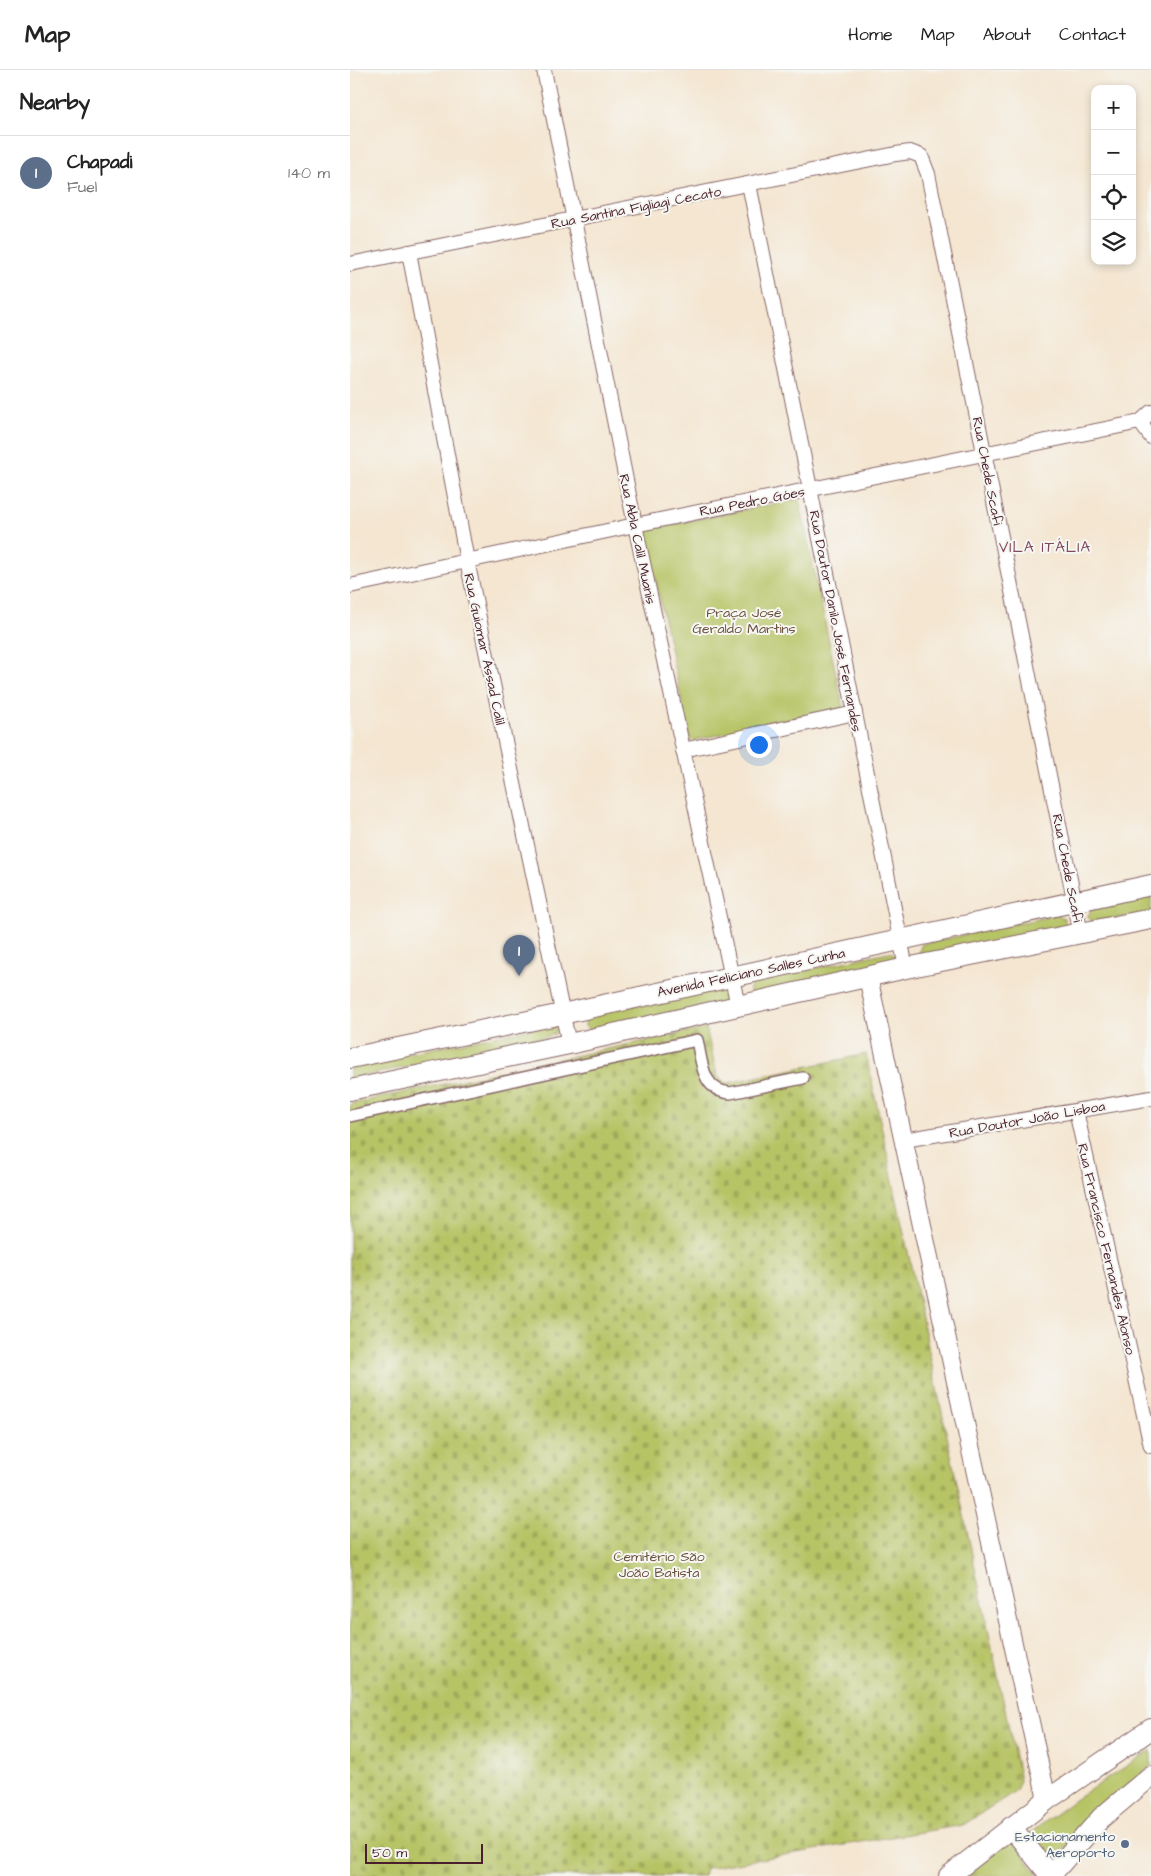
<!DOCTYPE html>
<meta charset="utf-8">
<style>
:root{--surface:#fff;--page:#f6f6f6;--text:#222;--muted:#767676;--line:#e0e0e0;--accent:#0b8043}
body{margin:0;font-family:"Architects Daughter",sans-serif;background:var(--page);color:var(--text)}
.controls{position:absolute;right:15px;top:15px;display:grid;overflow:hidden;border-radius:10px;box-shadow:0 2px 8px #0003}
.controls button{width:45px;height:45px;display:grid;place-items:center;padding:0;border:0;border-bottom:1px solid var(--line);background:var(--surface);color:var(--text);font:25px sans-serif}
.scale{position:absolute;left:15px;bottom:12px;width:118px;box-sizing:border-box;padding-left:5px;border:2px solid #4a1f2b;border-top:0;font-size:14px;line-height:18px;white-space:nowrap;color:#4a1f2b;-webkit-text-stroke:4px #f6f6f2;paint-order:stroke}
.you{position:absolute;left:408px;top:674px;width:18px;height:18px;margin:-12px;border:4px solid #fff;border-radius:50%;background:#1a73e8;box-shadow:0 0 0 8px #1a73e833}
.badge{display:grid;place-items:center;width:32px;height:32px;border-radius:50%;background:var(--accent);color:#fff;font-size:16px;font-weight:700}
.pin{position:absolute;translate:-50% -41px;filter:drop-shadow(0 1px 2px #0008)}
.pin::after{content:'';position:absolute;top:26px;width:18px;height:15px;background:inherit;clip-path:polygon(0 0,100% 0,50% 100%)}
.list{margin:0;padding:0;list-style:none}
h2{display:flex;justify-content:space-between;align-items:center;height:65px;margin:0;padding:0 20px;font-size:21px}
h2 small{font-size:16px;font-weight:400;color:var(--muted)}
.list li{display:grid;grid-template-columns:32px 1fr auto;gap:15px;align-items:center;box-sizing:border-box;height:75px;padding:0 20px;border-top:1px solid var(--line)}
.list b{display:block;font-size:19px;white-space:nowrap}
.list p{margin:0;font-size:16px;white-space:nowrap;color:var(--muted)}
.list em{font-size:16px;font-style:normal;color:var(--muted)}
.icon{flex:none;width:28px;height:28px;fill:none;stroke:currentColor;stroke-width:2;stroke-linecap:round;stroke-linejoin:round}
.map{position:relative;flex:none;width:801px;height:1806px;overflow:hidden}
header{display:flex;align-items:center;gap:30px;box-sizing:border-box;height:70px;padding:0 25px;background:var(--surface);border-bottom:1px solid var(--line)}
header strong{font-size:24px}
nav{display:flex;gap:28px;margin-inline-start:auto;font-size:18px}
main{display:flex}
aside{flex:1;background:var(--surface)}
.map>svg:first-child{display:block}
.green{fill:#b7c466;stroke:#807248}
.cemetery{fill:url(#cemetery-stones);stroke:#807248}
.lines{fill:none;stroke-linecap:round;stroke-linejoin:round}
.pedestrian-casing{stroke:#866565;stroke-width:14}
.minor-casing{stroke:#866565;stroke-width:16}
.tertiary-casing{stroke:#866565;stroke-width:20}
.secondary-casing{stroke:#866565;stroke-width:22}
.pedestrian{stroke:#fff;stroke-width:11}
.minor{stroke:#fff;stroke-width:14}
.tertiary{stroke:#fff;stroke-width:18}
.secondary{stroke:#fff;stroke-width:20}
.service-dot{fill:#5c6f8a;stroke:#f6f6f2;stroke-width:2}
.labels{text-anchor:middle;stroke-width:4;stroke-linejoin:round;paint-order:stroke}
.street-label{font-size:14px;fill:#4a1f2b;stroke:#f6f6f2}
.park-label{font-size:14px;fill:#6b513d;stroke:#f6f6f2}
.service-label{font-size:14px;fill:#4e5e75;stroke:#f6f6f2;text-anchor:end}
.neighbourhood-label{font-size:15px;letter-spacing:1px;fill:#81495d;stroke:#f6f6f2}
</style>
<header>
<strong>Map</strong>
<nav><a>Home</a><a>Map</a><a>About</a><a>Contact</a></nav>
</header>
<main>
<aside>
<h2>Nearby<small></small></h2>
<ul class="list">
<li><span class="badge" style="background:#5c6f8a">1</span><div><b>Chapadi</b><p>Fuel</p></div><em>140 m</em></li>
</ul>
</aside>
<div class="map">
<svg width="801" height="1806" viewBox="0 0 801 1806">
<defs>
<pattern id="cemetery-stones" width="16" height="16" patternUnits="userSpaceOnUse" patternTransform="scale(1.25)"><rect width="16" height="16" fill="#b7c466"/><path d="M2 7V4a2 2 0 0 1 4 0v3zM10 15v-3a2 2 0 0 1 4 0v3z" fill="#9fa859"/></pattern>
</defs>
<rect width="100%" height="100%" fill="#f6f6f2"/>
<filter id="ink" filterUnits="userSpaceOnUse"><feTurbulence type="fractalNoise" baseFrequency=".02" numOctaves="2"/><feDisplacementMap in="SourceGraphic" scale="10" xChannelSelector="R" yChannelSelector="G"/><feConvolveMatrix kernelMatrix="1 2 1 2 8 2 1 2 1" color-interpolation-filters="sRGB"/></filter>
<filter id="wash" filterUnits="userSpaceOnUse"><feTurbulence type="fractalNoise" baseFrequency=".0096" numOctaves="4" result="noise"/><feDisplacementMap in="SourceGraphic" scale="20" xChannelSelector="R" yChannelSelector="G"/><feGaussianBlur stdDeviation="1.12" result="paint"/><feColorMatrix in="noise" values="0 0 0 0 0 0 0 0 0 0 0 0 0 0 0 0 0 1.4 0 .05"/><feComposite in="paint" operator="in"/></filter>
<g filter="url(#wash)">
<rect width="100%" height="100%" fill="#f4e6d1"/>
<g class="green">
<path d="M449,429L493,638L340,671L295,460Z"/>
<path d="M801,827V843L742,852L738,847L741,839Z"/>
<path d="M707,845L714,848L716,854L714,860L572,887L569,881L572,874Z"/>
<path d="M538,882L543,883L547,889L545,896L404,926L400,923V917L404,912Z"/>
<path d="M373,918L377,920L379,925L376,932L240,960L235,956L236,945Z"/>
<path d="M204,954L206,960L204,965L0,1009V995Z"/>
<path d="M801,1680V1696L777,1715L711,1782L703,1786H694L681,1773L680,1763L726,1729Z"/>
<path d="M660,1768L687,1803L685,1806H613Z"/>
</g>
<path class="cemetery" d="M356,958L367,1005L369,1008L378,1013L516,984L670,1710L666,1720L661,1724L613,1755L356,1798L354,1806H0V1034Z"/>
</g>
<g filter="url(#ink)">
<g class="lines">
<g class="pedestrian-casing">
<path id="pedestrian" d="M0,1046L347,970C352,992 352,1021 380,1023L453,1008"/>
</g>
<g class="minor-casing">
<g id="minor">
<path d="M194,0L285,455L388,936"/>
<path d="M399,114L556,898"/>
<path d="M59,182L117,491L219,974"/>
<path d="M0,194L546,84L560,82L571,86L578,104L731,864"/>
<path d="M790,352L801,367"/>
<path d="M0,516L285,455L790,352L801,342"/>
<path d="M333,680L505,643"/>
<path d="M726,1041L801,1376"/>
<path d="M554,1070L801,1028"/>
</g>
</g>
<g class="tertiary-casing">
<path id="tertiary" d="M518,907L697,1730"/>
</g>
<g class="secondary-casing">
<g id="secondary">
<path d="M0,988L212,944L801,815"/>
<path d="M0,1020L219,974L556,898L801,849"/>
<path d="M661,1757L700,1805"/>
<path d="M599,1806L697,1730L801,1659"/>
<path d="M700,1806L751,1748L801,1706"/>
</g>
</g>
<use href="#pedestrian" class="pedestrian"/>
<use href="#minor" class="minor"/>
<use href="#tertiary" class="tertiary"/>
<use href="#secondary" class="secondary"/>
</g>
</g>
<circle class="service-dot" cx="775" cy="1774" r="5"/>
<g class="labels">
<g class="street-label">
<text transform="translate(286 137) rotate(-11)" y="5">Rua Santina Figliagi Cecato</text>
<text transform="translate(638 401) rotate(79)" y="5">Rua Chede Scafi</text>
<text transform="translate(402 431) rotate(-11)" y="5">Rua Pedro Góes</text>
<text transform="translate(288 469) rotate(78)" y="5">Rua Abla Calil Muanis</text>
<text transform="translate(486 551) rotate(79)" y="5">Rua Doutor Danilo José Fernandes</text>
<text transform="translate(135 579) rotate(78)" y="5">Rua Guiomar Assad Calil</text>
<text transform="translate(718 798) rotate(79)" y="5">Rua Chede Scafi</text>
<text transform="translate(401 902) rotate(-12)" y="5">Avenida Feliciano Salles Cunha</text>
<text transform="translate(677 1049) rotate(-10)" y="5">Rua Doutor João Lisboa</text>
<text transform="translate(757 1179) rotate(77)" y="5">Rua Francisco Fernandes Alonso</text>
</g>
<g class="park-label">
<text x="394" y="547">Praça José<tspan x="394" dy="16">Geraldo Martins</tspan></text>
<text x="309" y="1491">Cemitério São<tspan x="309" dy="16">João Batista</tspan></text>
</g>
<g class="service-label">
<text x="765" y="1771">Estacionamento<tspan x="765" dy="16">Aeroporto</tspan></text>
</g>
<g class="neighbourhood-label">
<text x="695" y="482">VILA ITÁLIA</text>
</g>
</g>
</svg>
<div class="controls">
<button>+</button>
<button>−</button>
<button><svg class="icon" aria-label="locate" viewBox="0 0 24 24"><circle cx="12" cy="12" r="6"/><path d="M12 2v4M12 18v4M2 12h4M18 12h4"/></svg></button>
<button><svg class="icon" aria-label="layers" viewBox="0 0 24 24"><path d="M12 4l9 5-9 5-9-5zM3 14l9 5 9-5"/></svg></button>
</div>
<div class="scale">50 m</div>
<div class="you"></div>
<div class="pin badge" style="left:169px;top:906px;background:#5c6f8a">1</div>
</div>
</main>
